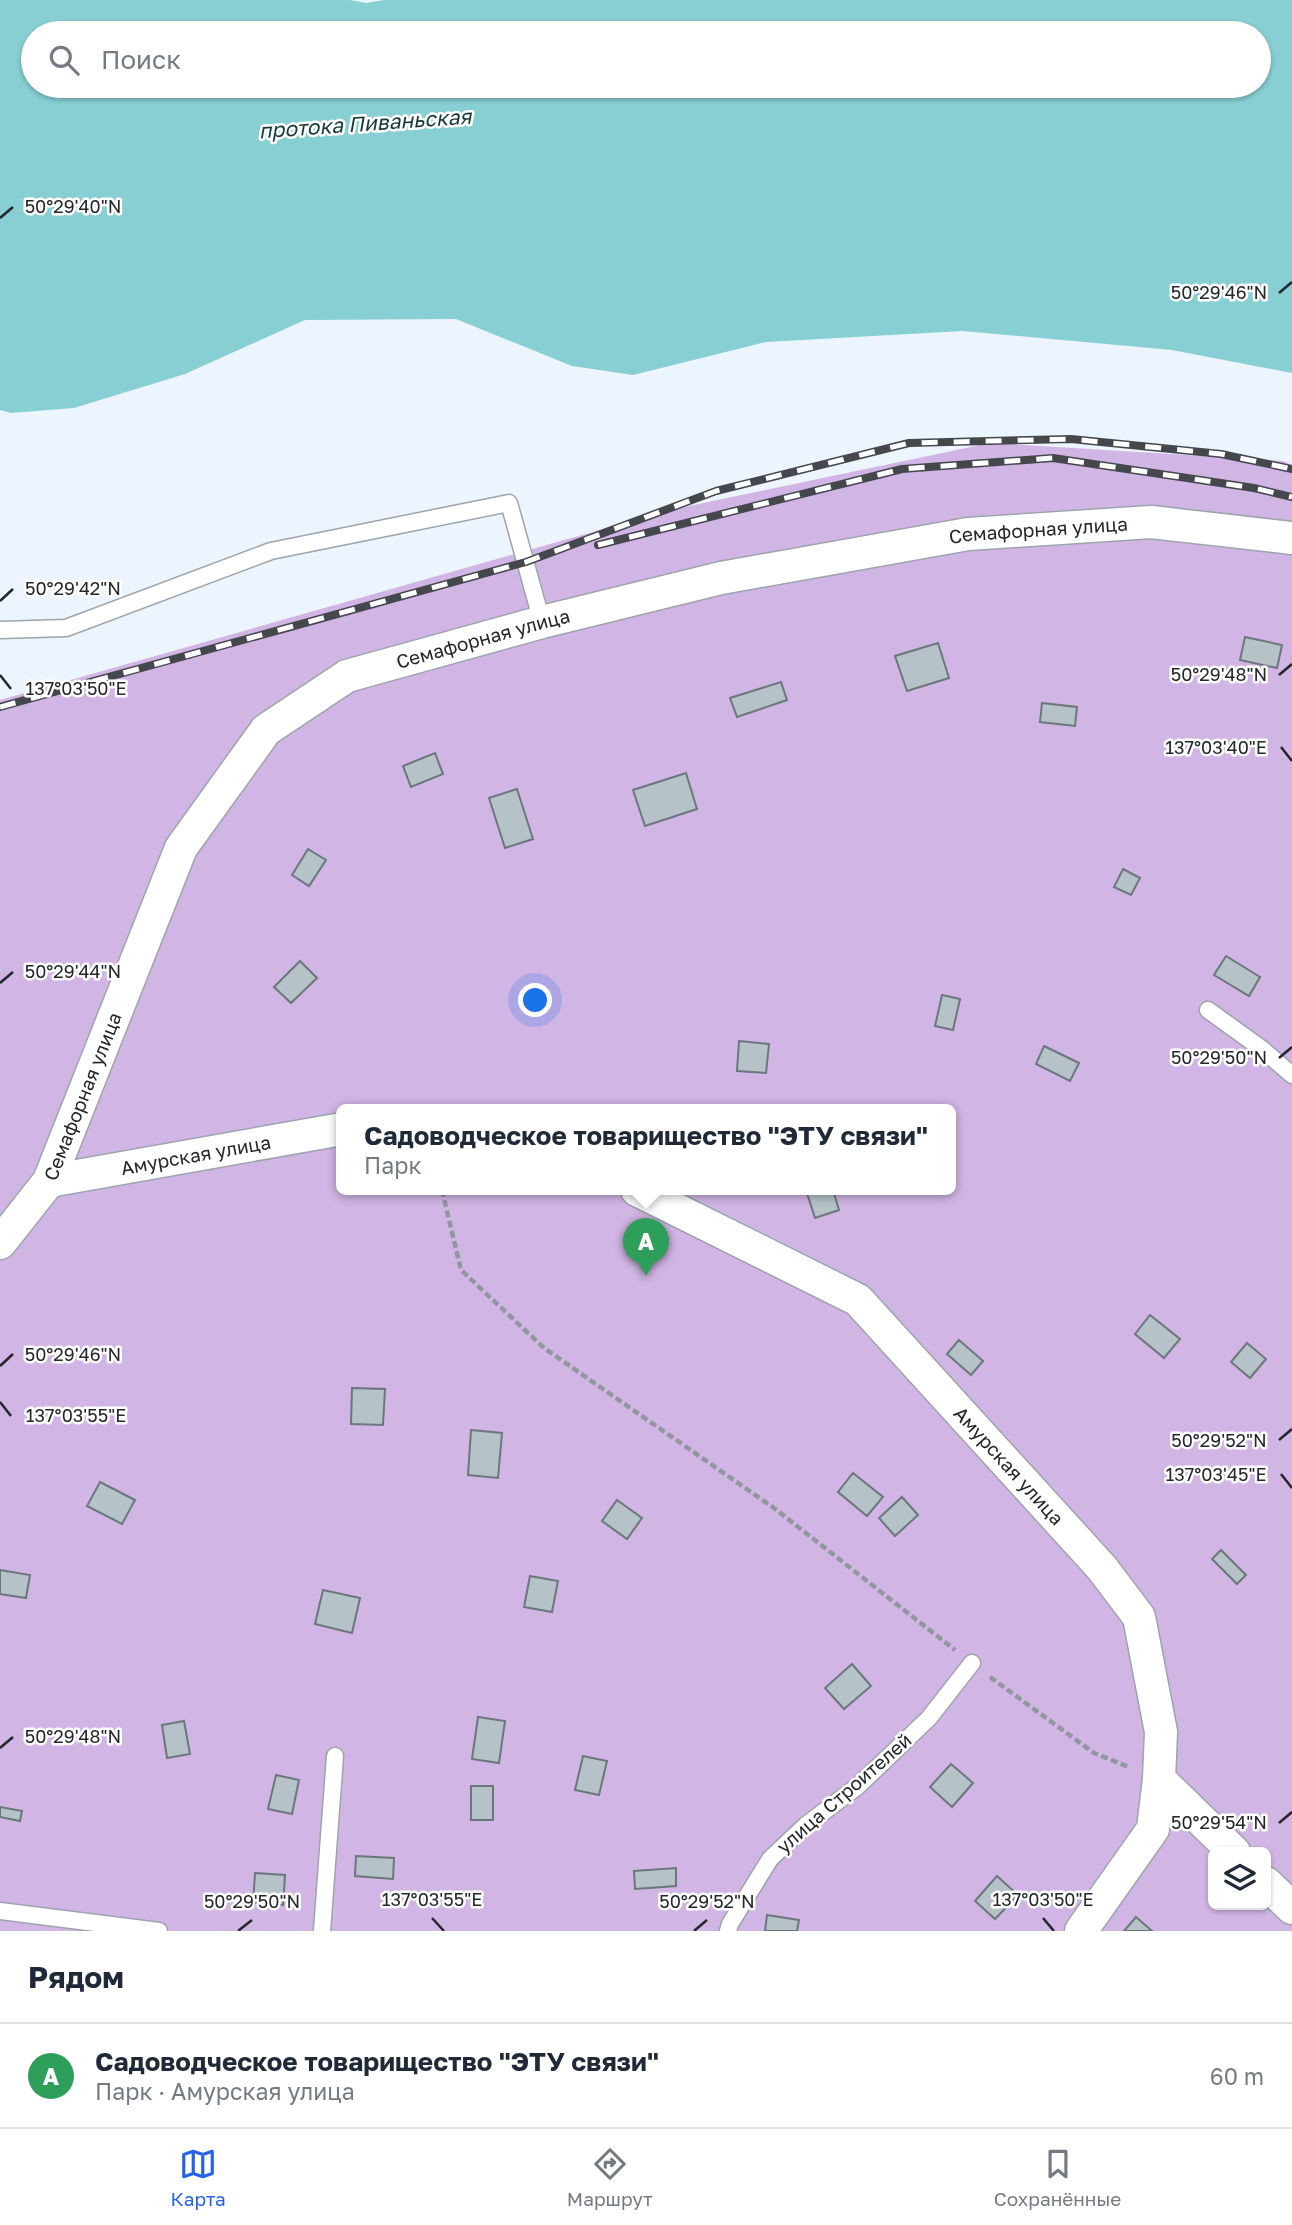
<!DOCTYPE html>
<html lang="ru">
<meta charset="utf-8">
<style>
:root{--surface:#fff;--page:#f2f2f3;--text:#1f2937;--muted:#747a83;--line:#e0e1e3;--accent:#2563eb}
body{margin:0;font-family:"Golos Text",sans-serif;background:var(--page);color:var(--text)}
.controls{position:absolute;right:21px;bottom:21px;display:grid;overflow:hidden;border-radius:10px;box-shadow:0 2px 5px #0004}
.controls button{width:63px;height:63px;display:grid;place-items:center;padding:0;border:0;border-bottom:2px solid var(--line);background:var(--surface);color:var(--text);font:35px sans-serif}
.you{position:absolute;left:536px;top:1001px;width:24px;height:24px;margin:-18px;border:5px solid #fff;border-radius:50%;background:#1a73e8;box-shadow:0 0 0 10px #1a73e833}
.badge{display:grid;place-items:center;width:46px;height:46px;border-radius:50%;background:var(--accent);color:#fff;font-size:23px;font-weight:700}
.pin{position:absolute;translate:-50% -58px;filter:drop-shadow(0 2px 4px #0008)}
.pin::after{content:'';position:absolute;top:37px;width:24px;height:21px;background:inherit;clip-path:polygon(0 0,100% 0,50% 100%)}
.popup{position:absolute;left:336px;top:1104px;width:620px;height:91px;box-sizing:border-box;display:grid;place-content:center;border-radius:10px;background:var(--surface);filter:drop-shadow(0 2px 5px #0005);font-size:23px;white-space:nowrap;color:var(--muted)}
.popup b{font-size:26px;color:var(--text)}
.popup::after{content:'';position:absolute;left:50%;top:100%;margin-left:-14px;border:14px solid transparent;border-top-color:var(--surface)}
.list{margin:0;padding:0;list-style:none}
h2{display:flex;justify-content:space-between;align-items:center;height:91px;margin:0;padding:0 28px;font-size:30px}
h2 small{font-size:23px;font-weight:400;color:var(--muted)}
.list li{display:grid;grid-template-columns:46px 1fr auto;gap:21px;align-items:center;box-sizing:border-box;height:105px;padding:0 28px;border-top:2px solid var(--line)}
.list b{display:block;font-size:26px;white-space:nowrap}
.list p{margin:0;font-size:23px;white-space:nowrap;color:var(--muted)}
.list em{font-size:23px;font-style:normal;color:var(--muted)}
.icon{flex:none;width:38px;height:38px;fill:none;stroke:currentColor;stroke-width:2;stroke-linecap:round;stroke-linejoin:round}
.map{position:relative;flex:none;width:1292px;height:1931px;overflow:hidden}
.search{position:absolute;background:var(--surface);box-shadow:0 2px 5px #0004;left:21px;right:21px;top:21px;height:77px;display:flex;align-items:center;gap:18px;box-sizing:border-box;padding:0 24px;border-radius:38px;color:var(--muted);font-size:26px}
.sheet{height:196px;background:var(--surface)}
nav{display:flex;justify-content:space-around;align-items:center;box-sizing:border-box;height:98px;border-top:2px solid var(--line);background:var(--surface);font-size:19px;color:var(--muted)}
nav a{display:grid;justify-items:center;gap:4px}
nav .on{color:var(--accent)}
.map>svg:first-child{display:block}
.green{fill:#d1b5e4;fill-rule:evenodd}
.water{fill:#87cfd3;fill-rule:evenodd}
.building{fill:#b5c2c8;stroke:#6b777c;stroke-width:2}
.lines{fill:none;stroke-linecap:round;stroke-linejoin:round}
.service-casing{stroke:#9da4ae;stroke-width:19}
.minor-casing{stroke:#9da4ae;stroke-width:35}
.path{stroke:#91979e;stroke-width:4.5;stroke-dasharray:7 3.5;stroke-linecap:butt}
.service{stroke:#fff;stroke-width:16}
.minor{stroke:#fff;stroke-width:32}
.rail-casing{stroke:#44474c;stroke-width:8}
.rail{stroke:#fff;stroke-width:5;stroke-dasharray:16;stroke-linecap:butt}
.ticks{fill:none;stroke:#23262a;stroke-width:2.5}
.labels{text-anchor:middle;stroke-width:5;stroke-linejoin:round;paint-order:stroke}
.street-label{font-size:19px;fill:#23262a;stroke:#fff}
.water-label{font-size:21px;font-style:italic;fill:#15393a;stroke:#fff}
.ticks-label{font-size:18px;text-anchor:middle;fill:#23262a;stroke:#fff;stroke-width:5;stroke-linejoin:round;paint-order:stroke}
</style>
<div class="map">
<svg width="1292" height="1931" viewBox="0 0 1292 1931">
<rect width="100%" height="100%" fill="#ecf4fe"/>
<path class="green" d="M990,443L1283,461L1292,465V1931H0V700L670,510ZM342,1110H950V1190H342ZM1213,1852H1266V1905H1213Z"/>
<path class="water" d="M0,0H350L366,3L384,0H1292V373L1172,350L963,331L766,342L633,375L572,366L456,319L305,320L185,374L74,408L11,413L0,410ZM33,33H1259V86H33Z"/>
<g class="building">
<path d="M1245,637L1282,645L1277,668L1240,660Z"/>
<path d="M938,643L949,678L907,691L895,656Z"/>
<path d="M781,682L787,700L737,717L730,698Z"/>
<path d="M1042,703L1077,707L1075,726L1040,722Z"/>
<path d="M435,753L443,774L411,787L403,766Z"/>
<path d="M686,773L697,809L645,826L633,790Z"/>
<path d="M517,789L533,839L505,848L489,798Z"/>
<path d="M308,849L326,860L309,886L292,875Z"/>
<path d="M1123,869L1140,878L1131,895L1114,887Z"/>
<path d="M1226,956L1260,977L1249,996L1214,975Z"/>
<path d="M300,961L317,978L291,1003L274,987Z"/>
<path d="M942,995L960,999L953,1030L935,1026Z"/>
<path d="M739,1041L769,1044L766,1073L737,1071Z"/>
<path d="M1044,1046L1079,1063L1070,1081L1036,1064Z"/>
<path d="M806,1190H833L839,1210L815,1218Z"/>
<path d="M1150,1315L1180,1339L1164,1358L1135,1334Z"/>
<path d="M959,1340L983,1361L971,1375L947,1354Z"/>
<path d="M1247,1343L1266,1359L1250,1378L1231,1362Z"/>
<path d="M352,1388L385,1389L383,1425L351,1424Z"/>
<path d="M471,1430L502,1433L498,1478L468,1475Z"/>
<path d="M853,1473L883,1497L867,1516L838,1492Z"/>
<path d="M100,1482L135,1500L122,1524L87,1506Z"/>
<path d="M902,1497L918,1515L895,1536L879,1518Z"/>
<path d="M617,1500L642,1518L627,1539L602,1521Z"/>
<path d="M1221,1550L1246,1575L1237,1584L1212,1559Z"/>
<path d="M0,1570L30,1575L26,1598L0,1594Z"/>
<path d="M530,1576L558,1581L552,1612L524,1607Z"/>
<path d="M323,1590L360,1598L352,1633L315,1624Z"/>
<path d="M852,1664L871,1686L844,1709L825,1688Z"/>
<path d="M478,1717L505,1721L499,1763L472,1759Z"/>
<path d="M184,1721L190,1754L167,1758L162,1725Z"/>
<path d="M583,1756L607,1761L599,1795L575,1790Z"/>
<path d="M951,1764L973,1783L952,1807L930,1787Z"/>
<path d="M276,1775L299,1780L292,1814L268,1809Z"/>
<rect x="471" y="1786" width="22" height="34"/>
<path d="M0,1807L22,1811L20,1821L0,1817Z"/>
<path d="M356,1856L394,1858L393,1879L355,1876Z"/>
<path d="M676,1868V1886L635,1889L634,1871Z"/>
<path d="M255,1873L285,1875L283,1905L253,1903Z"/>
<path d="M997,1876L1018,1895L995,1919L975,1901Z"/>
<path d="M767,1915L799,1920L797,1931H765Z"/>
<path d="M1136,1917L1152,1931H1124Z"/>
</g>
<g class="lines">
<g class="service-casing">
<g id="service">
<path d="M0,630L66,628L271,551L509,503L542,622"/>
<path d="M1208,1010L1262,1049L1292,1075"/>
<path d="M0,1911L159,1931"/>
<path d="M322,1931L335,1756"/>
<path d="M728,1931L730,1924L770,1859L806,1825L858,1786L929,1718L972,1663"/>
</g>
</g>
<g class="minor-casing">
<g id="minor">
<path id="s1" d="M49,1181L342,1129"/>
<path id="s2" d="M637,1190L858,1300L1102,1568L1139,1617L1161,1732L1159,1779L1234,1852"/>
<path id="s3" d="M0,1243L49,1181L181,848L266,730L347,676L542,622L721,578L968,534L1151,522L1292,538"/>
<path d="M1266,1883L1292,1908"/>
<path d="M1081,1931L1153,1829L1159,1779"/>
</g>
</g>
<g class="path">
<path d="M442,1190L461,1270L544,1348L774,1508L955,1650"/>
<path d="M990,1677L1094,1753L1129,1767"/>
</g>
<use href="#service" class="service"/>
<use href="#minor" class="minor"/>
<g class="rail-casing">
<g id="rail">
<path d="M598,545L902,469L1053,458L1254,488L1292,497"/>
<path d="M0,707L526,562L716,491L909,443L1071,439L1221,454L1292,469"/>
</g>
</g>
<use href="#rail" class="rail"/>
</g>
<path class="ticks" d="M0,218L13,207M1279,293L1292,282M0,601L13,589M0,675L11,689M1279,675L1292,664M1281,747L1292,761M0,983L13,972M1279,1058L1292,1047M0,1366L13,1354M0,1402L11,1416M1279,1440L1292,1429M1281,1474L1292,1488M0,1748L13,1737M1279,1823L1292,1812M432,1918L444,1931M1043,1918L1054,1931M238,1931L252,1920M694,1931L707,1920"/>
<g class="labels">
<g class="street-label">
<text dy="7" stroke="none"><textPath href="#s3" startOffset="1388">Семафорная улица</textPath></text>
<text dy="7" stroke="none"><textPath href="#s3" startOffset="821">Семафорная улица</textPath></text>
<text dy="7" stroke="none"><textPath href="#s3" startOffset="170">Семафорная улица</textPath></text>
<text dy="7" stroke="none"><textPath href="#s1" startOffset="149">Амурская улица</textPath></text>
<text dy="7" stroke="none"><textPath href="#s2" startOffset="471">Амурская улица</textPath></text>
<text transform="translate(844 1793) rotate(-41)" y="7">улица Строителей</text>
</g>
<g class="water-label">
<text transform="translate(365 124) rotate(-4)" y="7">протока Пиваньская</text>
</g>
</g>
<g class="ticks-label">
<text x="73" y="213">50°29'40"N</text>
<text x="1219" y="299">50°29'46"N</text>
<text x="73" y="595">50°29'42"N</text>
<text x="1219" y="681">50°29'48"N</text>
<text x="76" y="695">137°03'50"E</text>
<text x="1216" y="754">137°03'40"E</text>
<text x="73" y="978">50°29'44"N</text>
<text x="1219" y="1064">50°29'50"N</text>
<text x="73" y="1361">50°29'46"N</text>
<text x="76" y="1422">137°03'55"E</text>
<text x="1219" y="1447">50°29'52"N</text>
<text x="1216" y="1481">137°03'45"E</text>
<text x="73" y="1743">50°29'48"N</text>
<text x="1219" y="1829">50°29'54"N</text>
<text x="432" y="1906">137°03'55"E</text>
<text x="1043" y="1906">137°03'50"E</text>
<text x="252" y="1908">50°29'50"N</text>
<text x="707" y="1908">50°29'52"N</text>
</g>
</svg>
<div class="controls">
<button><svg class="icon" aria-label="layers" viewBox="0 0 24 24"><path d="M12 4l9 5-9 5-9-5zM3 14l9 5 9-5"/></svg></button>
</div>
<div class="you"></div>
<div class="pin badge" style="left:646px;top:1276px;background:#2e9e5b">A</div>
<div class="popup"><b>Садоводческое товарищество &quot;ЭТУ связи&quot;</b>Парк</div>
<div class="search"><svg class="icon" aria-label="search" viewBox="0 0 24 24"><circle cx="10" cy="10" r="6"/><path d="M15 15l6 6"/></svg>Поиск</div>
</div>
<section class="sheet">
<h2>Рядом<small></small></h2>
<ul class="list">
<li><span class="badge" style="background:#2e9e5b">A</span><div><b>Садоводческое товарищество &quot;ЭТУ связи&quot;</b><p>Парк · Амурская улица</p></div><em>60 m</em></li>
</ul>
</section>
<nav>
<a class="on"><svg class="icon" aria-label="map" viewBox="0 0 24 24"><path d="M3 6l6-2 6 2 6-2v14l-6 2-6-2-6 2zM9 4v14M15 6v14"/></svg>Карта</a>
<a><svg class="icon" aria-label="directions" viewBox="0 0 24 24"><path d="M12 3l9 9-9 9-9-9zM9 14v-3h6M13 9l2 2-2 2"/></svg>Маршрут</a>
<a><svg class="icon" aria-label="saved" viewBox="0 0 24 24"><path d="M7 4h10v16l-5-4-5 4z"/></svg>Сохранённые</a>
</nav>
